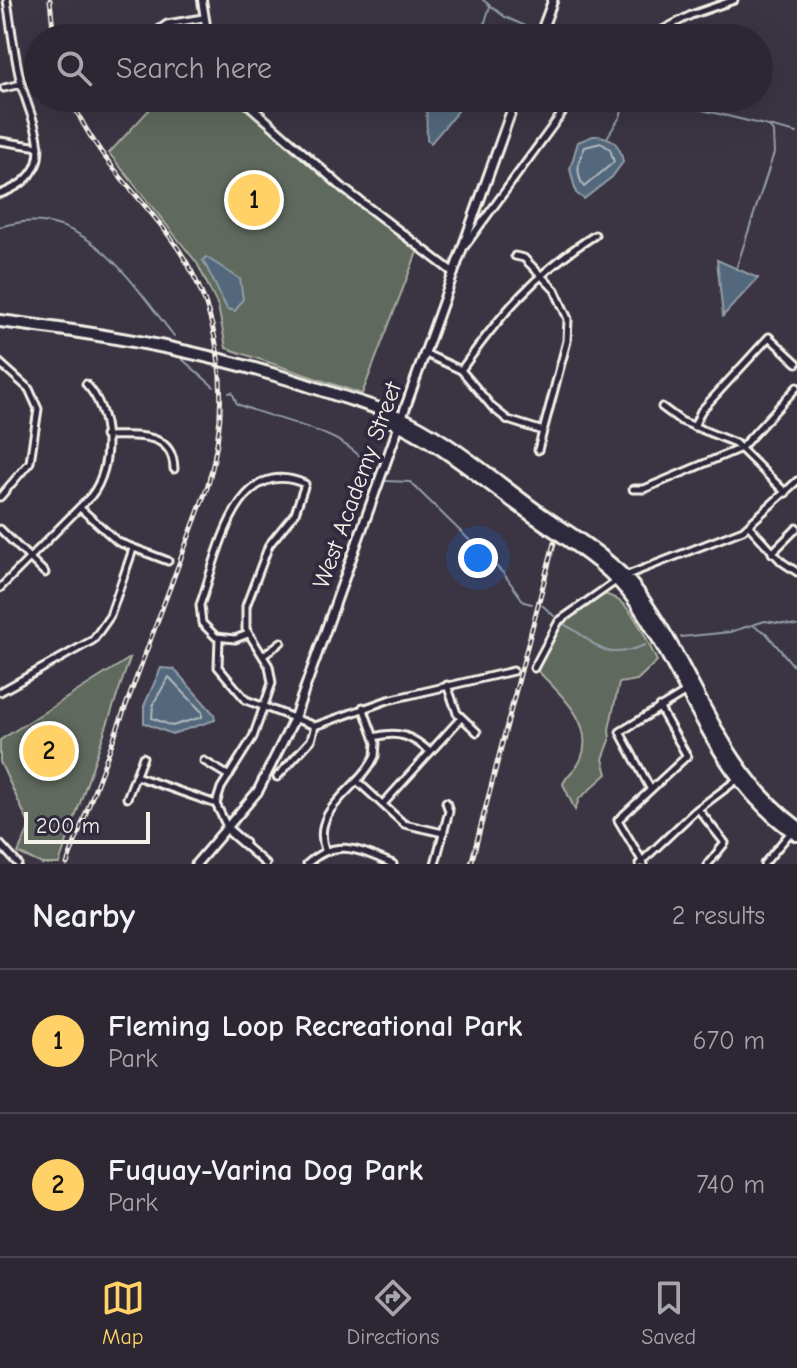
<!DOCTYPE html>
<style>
:root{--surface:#2c2732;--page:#38333e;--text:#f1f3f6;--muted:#a6a5ac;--line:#48444d;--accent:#ffd166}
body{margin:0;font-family:"Comic Neue",sans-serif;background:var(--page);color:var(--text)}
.scale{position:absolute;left:24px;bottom:20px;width:126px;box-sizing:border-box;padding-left:8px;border:4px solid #f4f1e8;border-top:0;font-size:22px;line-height:28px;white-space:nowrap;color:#f4f1e8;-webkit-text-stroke:6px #2f2a3d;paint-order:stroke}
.you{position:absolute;left:478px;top:558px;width:28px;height:28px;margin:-20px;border:6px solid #fff;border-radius:50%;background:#1a73e8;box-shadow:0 0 0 12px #1a73e833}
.badge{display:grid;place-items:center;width:52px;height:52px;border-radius:50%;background:var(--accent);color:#111;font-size:26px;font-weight:700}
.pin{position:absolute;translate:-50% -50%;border:4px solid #fff;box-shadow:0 2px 8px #0006}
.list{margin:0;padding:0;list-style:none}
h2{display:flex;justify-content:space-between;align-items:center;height:104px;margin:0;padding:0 32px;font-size:34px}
h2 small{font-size:26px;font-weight:400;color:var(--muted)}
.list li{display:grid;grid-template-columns:52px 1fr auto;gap:24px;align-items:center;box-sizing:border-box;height:144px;padding:0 32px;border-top:2px solid var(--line)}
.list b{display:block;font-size:30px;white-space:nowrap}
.list p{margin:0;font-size:26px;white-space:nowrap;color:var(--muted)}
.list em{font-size:26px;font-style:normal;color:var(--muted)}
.icon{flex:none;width:44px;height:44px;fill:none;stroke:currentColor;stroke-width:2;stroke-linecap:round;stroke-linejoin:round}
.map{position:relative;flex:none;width:797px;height:864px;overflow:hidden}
.search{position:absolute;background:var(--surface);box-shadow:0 8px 32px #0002;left:24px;right:24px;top:24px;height:88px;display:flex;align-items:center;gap:20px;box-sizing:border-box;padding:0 28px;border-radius:44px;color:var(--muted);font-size:30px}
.sheet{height:392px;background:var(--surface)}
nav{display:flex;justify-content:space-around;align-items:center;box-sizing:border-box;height:112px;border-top:2px solid var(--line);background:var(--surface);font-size:22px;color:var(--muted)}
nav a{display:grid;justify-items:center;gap:4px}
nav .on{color:var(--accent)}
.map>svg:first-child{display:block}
.green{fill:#5e695d;stroke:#a9ada2;stroke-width:2}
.water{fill:#52677d;stroke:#939ea8;stroke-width:2}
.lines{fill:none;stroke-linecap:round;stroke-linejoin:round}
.shore{stroke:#b3babd;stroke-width:2}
.stream{stroke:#939ea8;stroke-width:2}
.minor-casing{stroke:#f4f1e8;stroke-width:11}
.tertiary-casing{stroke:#f4f1e8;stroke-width:12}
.secondary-casing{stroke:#f4f1e8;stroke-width:13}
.trunk-casing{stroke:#f4f1e8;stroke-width:16}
.minor{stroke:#2f2a3d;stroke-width:5}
.tertiary{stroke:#2f2a3d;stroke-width:6}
.secondary{stroke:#2f2a3d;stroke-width:7}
.trunk{stroke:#2f2a3d;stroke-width:10}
.rail-casing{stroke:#f4f1e8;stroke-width:5}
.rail{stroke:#2f2a3d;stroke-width:2;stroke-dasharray:6;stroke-linecap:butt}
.labels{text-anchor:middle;stroke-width:8;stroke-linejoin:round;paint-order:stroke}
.street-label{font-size:24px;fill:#f4f1e8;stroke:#2f2a3d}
</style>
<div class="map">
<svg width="797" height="864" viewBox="0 0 797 864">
<rect width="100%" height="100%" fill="#3b3443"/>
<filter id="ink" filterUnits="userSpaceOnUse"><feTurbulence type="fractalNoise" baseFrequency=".0125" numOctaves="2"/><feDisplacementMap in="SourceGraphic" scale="16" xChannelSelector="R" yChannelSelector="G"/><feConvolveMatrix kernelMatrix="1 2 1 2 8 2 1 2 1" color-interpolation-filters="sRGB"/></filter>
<g filter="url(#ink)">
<g class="green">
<path d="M160,98H238L419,247L362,394L226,348L218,306L197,263L109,153Z"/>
<path d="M603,594C632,599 645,637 657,661L637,680L619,683L609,729L610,740L603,759L607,774L579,799L575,810L563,784C567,774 577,769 581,759C596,723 559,693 537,670L564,617Z"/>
<path d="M130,658L59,864H42L18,853L30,826L0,762V740Z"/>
</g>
<g class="water">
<path d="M426,98H469L431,143L427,140Z"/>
<path d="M593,136C612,135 620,144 623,162L612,177L584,199L576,193L570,169L578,142Z"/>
<path d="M206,257L240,279L243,299L235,311L227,309L203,260Z"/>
<path d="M717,260L758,278L723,316Z"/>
<path d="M161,668L174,669L214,714L215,720L172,734L144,723V706Z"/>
</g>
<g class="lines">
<g class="shore">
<path d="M601,143L610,149L614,162L584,187C575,173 578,161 585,147Z"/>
<path d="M169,677L202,712V717L172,726L152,718L153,704Z"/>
</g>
<g class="stream">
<path d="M483,0L505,17L537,31"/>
<path d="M545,33L555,38"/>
<path d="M480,38L490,6"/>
<path d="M652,98L664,101"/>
<path d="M670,102L797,133"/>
<path d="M608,136L620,117L626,98"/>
<path d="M0,227C82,199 130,280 174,336"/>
<path d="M736,269L774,153L773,132L769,126"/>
<path d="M182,359L214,387"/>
<path d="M229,393L232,392L237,404C283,424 349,428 376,477"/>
<path d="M386,481L410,482L504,574L524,602L532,604"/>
<path d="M542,605L554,616"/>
<path d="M561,623C599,640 597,664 645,645"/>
<path d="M754,626L766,633L797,670"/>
<path d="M681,637L730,632L765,621L797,626"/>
</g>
<g class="minor-casing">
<g id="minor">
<path d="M147,38L167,24L203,18"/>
<path d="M647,38L691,15L734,0"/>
<path d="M4,88L21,84"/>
<path d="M0,141L39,147"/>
<path d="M0,194C66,170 30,123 20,79C14,53 11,26 7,0"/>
<path d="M465,246L573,98"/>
<path d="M515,256L524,258L555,290L568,319L567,341L538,450"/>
<path d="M426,354L461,370L493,408L508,420L543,431"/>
<path d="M0,363L29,389L38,409L30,462L0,497"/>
<path d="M461,370C501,314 536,272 595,235"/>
<path d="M662,407L681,421L735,443L786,493"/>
<path d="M694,427L701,411L769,337L797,363"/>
<path d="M105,436C134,436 173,430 174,469"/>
<path d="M633,489H644L741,448L797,387"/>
<path d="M80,508L118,542L168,561"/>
<path d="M749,526L782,562L797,572"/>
<path d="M0,529L45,573"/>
<path d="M772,553L797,528"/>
<path d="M625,576L743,530L797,481"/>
<path d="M0,588L91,496C114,467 112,411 86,384"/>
<path d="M248,634L235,639L216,637L202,623L200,605C218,557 234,453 305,484L295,513L269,545L246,606V629L269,666L272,683L253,737L221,788L216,804L230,833L266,864"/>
<path d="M219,638L218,667L246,700L315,726L388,700L513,671"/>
<path d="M263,656L281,642"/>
<path d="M534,668L559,621L616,581"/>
<path d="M447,685L457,713L477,732"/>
<path d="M0,692L93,640L110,616L133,549"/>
<path d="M374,737C398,730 412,736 430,752"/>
<path d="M204,761L229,776"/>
<path d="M136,776L216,804"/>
<path d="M277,777L311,740L315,726"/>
<path d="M357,781L404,824L443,833"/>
<path d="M650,788L620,732L686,692"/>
<path d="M127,798L143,757"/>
<path d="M383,804L461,718"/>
<path d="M698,809L725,843L708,864"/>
<path d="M229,829L245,843"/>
<path d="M0,844L18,864"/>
<path d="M325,850C310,807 360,790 375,756L376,743L363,707"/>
<path d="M307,864C337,836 361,851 393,864"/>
<path d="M435,864L449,811L446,802"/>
<path d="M639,864L694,812L738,779"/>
<path d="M644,864L618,820L687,756L659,707"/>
<path d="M764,864L791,832"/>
</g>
</g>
<g class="tertiary-casing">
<g id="tertiary">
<path d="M202,0L208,38"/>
<path d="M241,98L344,189L454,273"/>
</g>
</g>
<g class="secondary-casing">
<g id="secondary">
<path d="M539,38L553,0"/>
<path d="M196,864L258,791L294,719L516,98"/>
</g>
</g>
<g class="trunk-casing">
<g id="trunk">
<path d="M0,321C119,336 217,353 331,393C357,402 386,409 410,422C455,445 494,479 535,509C571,535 611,556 638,592C695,668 717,768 797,826"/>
<path d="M389,420C437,441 478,477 520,507C560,537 607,561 636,603C690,681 715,780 797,835"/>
</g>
</g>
<use href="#minor" class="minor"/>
<use href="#tertiary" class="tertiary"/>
<use href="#secondary" class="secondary"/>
<use href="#trunk" class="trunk"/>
<g class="rail-casing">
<g id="rail">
<path d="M50,0L54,38"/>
<path d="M67,864L207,488C232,403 224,309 170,237C135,190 93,154 71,98"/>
<path d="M471,864L554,543"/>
</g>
</g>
<use href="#rail" class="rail"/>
</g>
</g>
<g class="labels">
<g class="street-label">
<text transform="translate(357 485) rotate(-70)" y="8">West Academy Street</text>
</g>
</g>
</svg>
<div class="scale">200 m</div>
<div class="you"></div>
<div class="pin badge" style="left:254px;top:200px">1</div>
<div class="pin badge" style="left:49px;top:751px">2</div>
<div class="search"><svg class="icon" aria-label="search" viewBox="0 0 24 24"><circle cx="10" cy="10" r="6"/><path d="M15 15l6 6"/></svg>Search here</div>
</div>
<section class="sheet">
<h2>Nearby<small>2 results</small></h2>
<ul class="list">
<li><span class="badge">1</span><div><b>Fleming Loop Recreational Park</b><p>Park</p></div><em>670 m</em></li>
<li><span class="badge">2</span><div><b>Fuquay-Varina Dog Park</b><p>Park</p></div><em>740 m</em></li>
</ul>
</section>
<nav>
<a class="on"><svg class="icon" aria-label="map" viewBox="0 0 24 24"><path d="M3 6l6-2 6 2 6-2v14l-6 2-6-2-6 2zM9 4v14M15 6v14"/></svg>Map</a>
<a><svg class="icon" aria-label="directions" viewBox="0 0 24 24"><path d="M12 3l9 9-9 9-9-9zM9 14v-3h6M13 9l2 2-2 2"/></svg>Directions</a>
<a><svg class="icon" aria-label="saved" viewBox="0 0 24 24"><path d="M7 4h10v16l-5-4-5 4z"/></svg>Saved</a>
</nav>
